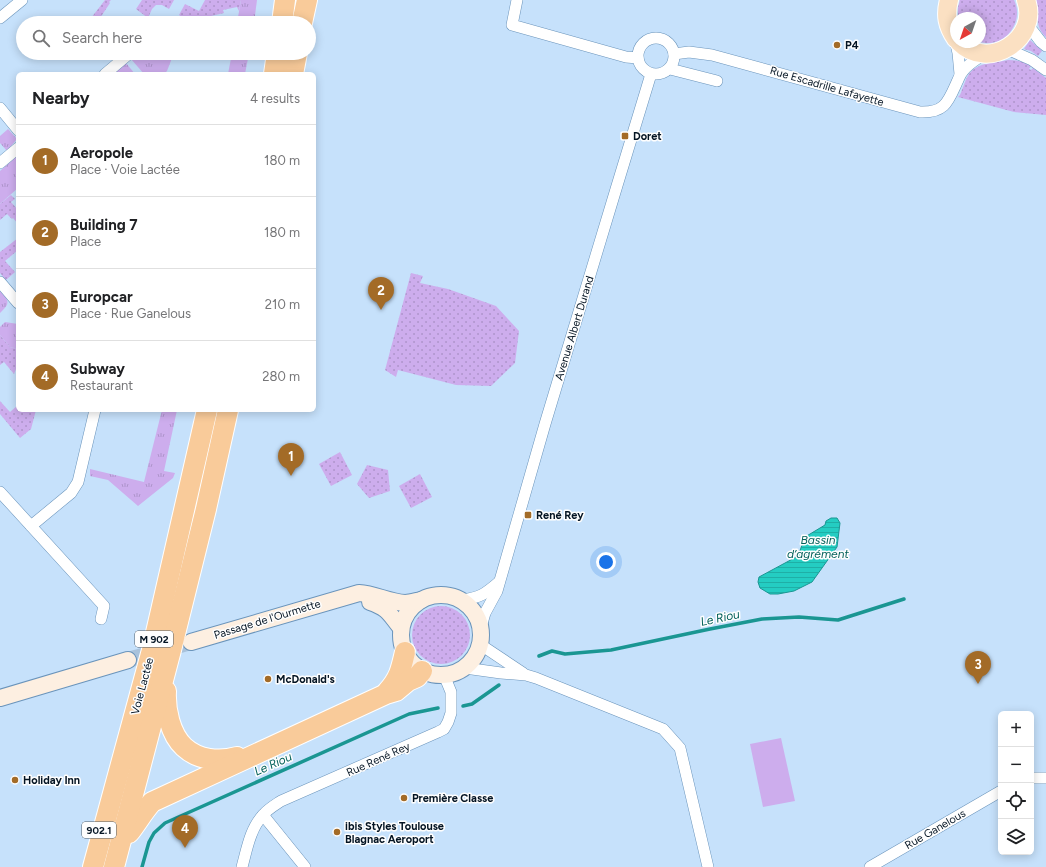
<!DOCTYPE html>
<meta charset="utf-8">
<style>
:root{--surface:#fff;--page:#f2f2f2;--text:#202124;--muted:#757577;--line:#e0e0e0;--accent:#a36b27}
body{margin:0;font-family:Figtree,sans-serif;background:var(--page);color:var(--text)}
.controls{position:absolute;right:12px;bottom:12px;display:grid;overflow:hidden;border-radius:6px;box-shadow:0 2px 10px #0003}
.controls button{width:36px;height:36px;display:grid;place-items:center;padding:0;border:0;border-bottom:1px solid var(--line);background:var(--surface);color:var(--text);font:20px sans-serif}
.compass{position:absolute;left:950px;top:12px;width:36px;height:36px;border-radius:50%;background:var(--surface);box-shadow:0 2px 10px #0003;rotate:220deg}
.you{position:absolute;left:606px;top:562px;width:14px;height:14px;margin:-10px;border:3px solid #fff;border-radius:50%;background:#1a73e8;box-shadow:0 0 0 6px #1a73e833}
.badge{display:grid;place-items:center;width:26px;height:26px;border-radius:50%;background:var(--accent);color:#fff;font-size:13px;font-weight:700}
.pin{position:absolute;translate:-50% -33px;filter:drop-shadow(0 1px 2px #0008)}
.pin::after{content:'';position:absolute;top:21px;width:14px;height:12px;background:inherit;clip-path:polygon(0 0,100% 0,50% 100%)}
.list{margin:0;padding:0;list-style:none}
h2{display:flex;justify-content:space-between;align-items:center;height:52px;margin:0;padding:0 16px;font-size:17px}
h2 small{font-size:13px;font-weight:400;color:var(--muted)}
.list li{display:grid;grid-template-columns:26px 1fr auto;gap:12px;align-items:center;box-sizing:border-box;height:72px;padding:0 16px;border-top:1px solid var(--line)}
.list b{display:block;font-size:15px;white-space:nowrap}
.list p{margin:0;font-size:13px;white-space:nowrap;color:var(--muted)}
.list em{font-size:13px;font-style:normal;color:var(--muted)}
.icon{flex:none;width:22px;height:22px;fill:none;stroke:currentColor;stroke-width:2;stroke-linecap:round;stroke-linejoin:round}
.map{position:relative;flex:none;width:1046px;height:867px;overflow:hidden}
.search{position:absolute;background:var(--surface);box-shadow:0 2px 10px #0003;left:16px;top:16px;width:300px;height:44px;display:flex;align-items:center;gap:10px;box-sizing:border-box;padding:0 14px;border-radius:22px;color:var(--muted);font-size:15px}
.panel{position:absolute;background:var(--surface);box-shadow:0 2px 10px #0003;left:16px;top:72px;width:300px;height:340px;border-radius:6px}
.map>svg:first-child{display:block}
.grass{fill:url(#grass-dots)}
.park{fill:url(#park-tufts)}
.pitch{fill:#cdaded}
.water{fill:url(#water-rules);stroke:#1a9692}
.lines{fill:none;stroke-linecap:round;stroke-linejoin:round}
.stream{stroke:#1a9692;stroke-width:3.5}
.secondary-tunnel{stroke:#a9c2db;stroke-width:16;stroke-dasharray:16 8;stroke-linecap:butt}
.street-casing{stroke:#6a94bb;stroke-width:12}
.secondary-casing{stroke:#6a94bb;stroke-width:18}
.primary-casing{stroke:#fff;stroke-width:20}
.highway-casing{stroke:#fff;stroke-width:22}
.street{stroke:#fff;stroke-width:11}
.secondary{stroke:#fdefe1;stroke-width:16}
.primary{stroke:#fbe0c2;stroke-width:18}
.highway{stroke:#f9cb9a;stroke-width:20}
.poi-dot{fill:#a36b27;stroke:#fefefe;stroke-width:1.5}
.labels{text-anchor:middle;stroke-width:3;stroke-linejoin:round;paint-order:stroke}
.shield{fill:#fefefe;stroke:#4f5a65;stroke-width:1}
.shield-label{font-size:10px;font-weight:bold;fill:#041423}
.poi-label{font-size:11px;font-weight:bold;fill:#041423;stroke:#fefefe;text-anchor:start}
.street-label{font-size:11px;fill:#041423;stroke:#fefefe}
.water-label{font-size:12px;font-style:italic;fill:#04615b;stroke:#fefefe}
</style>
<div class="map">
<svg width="1046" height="867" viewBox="0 0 1046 867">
<defs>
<pattern id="grass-dots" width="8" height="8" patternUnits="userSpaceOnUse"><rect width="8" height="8" fill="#cdaded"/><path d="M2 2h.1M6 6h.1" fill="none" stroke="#ae94cb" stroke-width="1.8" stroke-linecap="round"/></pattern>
<pattern id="park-tufts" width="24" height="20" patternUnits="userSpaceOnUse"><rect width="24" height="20" fill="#cdaded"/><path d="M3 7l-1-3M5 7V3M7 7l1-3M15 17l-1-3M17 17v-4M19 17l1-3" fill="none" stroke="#ae94cb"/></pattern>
<pattern id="water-rules" width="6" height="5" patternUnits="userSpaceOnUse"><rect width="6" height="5" fill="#24cdc2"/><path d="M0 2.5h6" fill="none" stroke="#1fafa6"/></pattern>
</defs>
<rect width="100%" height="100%" fill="#c6e1fb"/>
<g class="grass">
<path d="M105,0H111L109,2L110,3L100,18L107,23H89L88,22Z"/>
<path d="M142,0H174L169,9L162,5H156L152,9L148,18L136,9Z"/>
<path d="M205,0H241L239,11L237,7L223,10L224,13L185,22L184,18L179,15L185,4L199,11Z"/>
<path d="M960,0H1014C1025,22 1004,49 980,42V18H958V7Z"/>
<path d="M1036,0H1046V37C1034,26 1039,14 1036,0Z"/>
<path d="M1030,40L1042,51L1038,56L1031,51L1024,49Z"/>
<path d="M1008,60C1016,60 1024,61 1031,66L1029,69L1031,70L1033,68L1046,78V115L1014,112L958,97L960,95C963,88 965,80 969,74C978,62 995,63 1008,60Z"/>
<path d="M11,195L15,199L11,202L18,210V224L13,218L12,219L7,214L0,220V204Z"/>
<path d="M18,238V250L5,261L15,272L6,280L0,273V252Z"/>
<path d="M411,273L423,276L420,283L448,289L496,306L519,331L515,363L491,386L456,385L398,370L396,377L385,370Z"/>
<path d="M0,335L10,347L18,349V364L14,374L4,362L0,365Z"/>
<path d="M0,401L10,412L18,405V410H36L31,429L20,438L0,414Z"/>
<path d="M340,452L352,475L331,486L319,464Z"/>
<path d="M367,465L388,470L390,491L369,498L357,484Z"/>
<path d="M420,474L432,497L411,508L399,486Z"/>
<circle cx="441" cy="635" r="29"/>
</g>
<g class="park">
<path d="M241,0H257L254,23H237Z"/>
<path d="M138,53H174L167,71L164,74H144L131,59Z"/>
<path d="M232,53H249L245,74H228Z"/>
<path d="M126,63L135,74H114Z"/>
<path d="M8,129L17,139L7,151L0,143V136Z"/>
<path d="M18,155V188L0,204V171Z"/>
<path d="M0,290C9,301 11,303 0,313Z"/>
<path d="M5,322L18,324V349L10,347L0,335V327Z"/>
<path d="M162,410H177L164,471L175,473L173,478L138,506L108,480L90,476V469L144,482Z"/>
</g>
<path class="pitch" d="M781,738L795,801L763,807L750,744Z"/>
<path class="water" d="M831,518H837L840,523L837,547L812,582L794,591L778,594H770L760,588L758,582L759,577L798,556L805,537L825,525L826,521Z"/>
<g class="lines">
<g class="stream">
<path d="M539,656L552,651L565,654L611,650L710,629L762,619L799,617L838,620L904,599"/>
<path d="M463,706L472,704L499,685"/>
<path d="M142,867L149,842L154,833L165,823L409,714L438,708"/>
</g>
<path class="secondary-tunnel" d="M128,660L191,642"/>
<g class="street-casing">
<g id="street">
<path d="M517,0L512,25L626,57L638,58"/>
<path d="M0,18L22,0"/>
<path d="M1027,24L1041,42L1046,46"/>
<circle cx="656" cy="56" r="18"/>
<path d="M955,39L958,53L960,74"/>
<path d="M1007,49L1032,60L1046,70"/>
<path d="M674,54L689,52L712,55L920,112C945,113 948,102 957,82C959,78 960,74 963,71C968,64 977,59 984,54"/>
<path d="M670,69L717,81"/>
<path d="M105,74L130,53"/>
<path d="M0,108L18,130"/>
<path d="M0,163L18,148"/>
<path d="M0,282L18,303"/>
<path d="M0,492L104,606L101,619"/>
<path d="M31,526L71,493L78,482L95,410"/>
<path d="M461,600C480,598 485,594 499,582"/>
<path d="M481,627L485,613L497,591L545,424L616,189L651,74"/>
<path d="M481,645L523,673"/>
<path d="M465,668L501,673L526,675L536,678L663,729L680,748L708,867"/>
<path d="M1031,778H1046"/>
<path d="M263,815L305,867"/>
<path d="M242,867C247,849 250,829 263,815C268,809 275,805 281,801L438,732L444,729L448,722L451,713V692L444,675"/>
<path d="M870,867L1001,791"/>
</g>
</g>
<g class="secondary-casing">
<g id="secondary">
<circle cx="441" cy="635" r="40"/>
<path d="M370,602C390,609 389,614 401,628"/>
<path d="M191,642L359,593C375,594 389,602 405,603C410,603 416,601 421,600"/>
<path d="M0,698L128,660"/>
</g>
</g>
<g class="primary-casing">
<g id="primary">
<path d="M949,0C945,15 947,26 956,39"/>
<path d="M959,42C988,72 1040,39 1026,0"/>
</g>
</g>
<g class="highway-casing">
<g id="highway">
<path d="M282,23L285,0"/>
<path d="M302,23L307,0"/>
<path d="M274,74L277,53"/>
<path d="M293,74L297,53"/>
<path d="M166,691C165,709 170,734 184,747C198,760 219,762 237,757"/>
<path d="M387,692C399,679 401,670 405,652"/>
<path d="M129,833C137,823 143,812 152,802L386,694L396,691L408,681L417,677L422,671"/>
<path d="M93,867L152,650L207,410"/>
<path d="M114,867L171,650L206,509L228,410"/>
</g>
</g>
<use href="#street" class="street"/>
<use href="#secondary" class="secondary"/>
<use href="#primary" class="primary"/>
<use href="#highway" class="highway"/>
</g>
<g class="poi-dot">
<circle cx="837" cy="45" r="4"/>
<rect x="621" y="132" width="8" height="8" rx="2"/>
<rect x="524" y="511" width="8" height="8" rx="2"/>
<circle cx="268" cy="679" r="4"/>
<circle cx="15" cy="780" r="4"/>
<circle cx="404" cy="798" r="4"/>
<circle cx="337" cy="832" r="4"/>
</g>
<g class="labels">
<g class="shield">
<rect x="135" y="631" width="38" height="16" rx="3"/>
<rect x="82" y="822" width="34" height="16" rx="3"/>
</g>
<g class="shield-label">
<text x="154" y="643">M 902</text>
<text x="99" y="834">902.1</text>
</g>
<g class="poi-label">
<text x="845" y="49">P4</text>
<text x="633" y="140">Doret</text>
<text x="536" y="519">René Rey</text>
<text x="276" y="683">McDonald's</text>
<text x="23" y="784">Holiday Inn</text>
<text x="412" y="802">Première Classe</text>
<text x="345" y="830">ibis Styles Toulouse<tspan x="345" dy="13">Blagnac Aeroport</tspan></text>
</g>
<g class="street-label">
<text transform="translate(827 86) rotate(16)" y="4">Rue Escadrille Lafayette</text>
<text transform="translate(574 328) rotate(-73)" y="4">Avenue Albert Durand</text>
<text transform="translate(267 619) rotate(-17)" y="4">Passage de l'Ourmette</text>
<text transform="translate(142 686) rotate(-75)" y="4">Voie Lactée</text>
<text transform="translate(378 759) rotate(-24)" y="4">Rue René Rey</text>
<text transform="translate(935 829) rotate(-30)" y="4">Rue Ganelous</text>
</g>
<g class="water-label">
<text x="818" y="544">Bassin<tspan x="818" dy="14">d’agrément</tspan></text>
<text transform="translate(720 618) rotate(-12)" y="4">Le Riou</text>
<text transform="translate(273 764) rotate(-24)" y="4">Le Riou</text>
</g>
</g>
</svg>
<div class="controls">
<button>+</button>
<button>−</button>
<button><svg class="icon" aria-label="locate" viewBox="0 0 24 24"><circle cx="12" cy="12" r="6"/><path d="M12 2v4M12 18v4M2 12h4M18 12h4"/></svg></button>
<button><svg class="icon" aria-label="layers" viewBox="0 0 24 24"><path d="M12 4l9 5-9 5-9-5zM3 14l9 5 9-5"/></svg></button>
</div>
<svg class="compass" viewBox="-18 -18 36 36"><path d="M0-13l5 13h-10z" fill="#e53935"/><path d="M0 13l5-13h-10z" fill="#757577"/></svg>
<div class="you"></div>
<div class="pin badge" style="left:291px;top:476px">1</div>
<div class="pin badge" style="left:381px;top:310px">2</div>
<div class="pin badge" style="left:978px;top:684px">3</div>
<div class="pin badge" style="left:185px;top:848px">4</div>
<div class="search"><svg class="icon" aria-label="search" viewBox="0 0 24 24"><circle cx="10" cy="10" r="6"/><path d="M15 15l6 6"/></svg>Search here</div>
<section class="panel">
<h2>Nearby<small>4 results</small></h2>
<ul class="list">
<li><span class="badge">1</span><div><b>Aeropole</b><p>Place · Voie Lactée</p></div><em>180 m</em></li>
<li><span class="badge">2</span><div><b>Building 7</b><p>Place</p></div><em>180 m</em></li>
<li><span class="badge">3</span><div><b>Europcar</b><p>Place · Rue Ganelous</p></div><em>210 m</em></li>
<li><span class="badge">4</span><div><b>Subway</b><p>Restaurant</p></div><em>280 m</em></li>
</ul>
</section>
</div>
